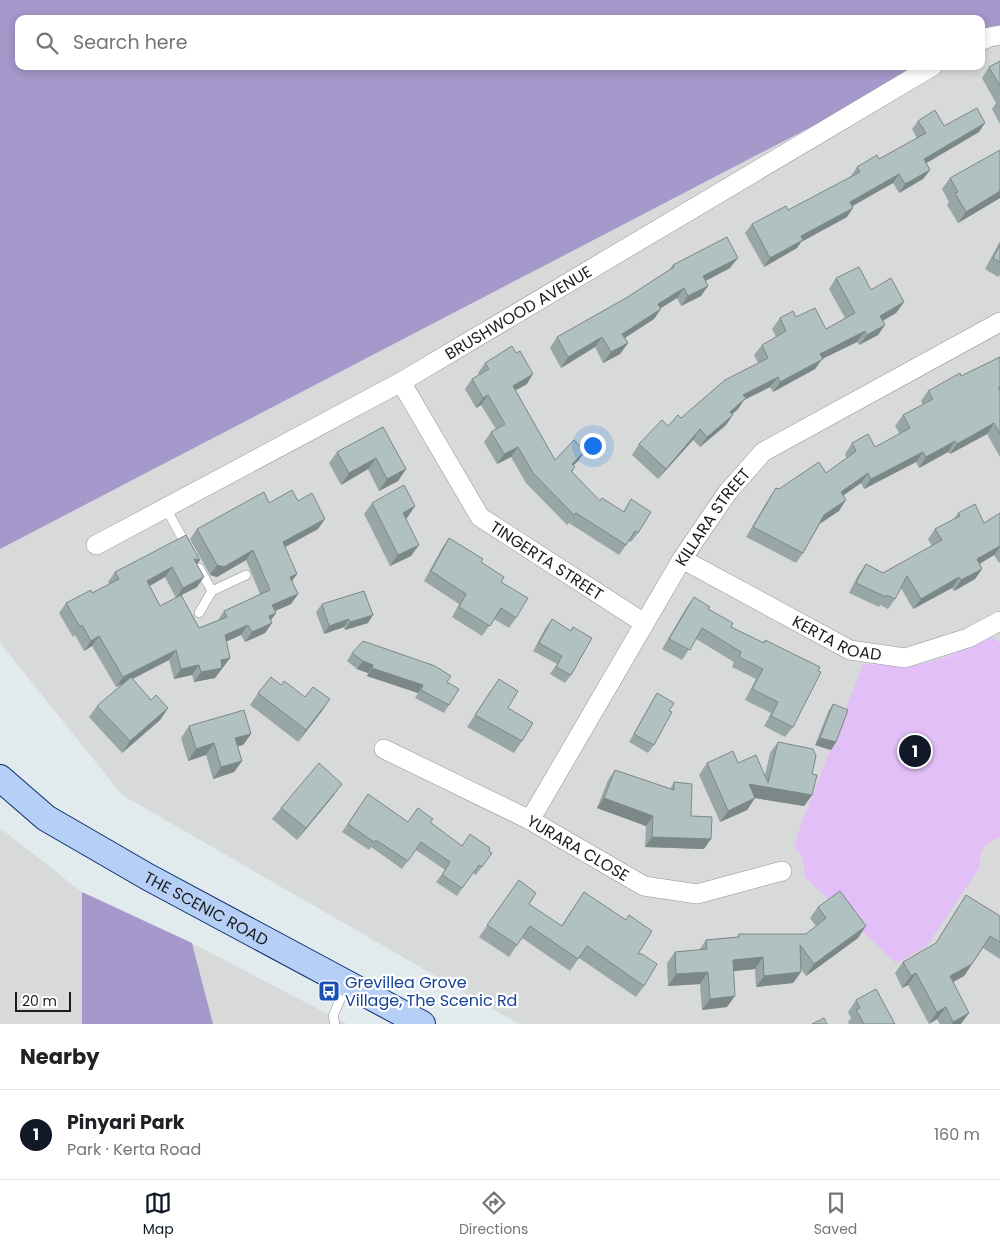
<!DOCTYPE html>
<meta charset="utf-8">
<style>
:root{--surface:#fff;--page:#f2f2f2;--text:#202124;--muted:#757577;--line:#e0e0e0;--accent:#111827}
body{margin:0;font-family:Poppins,sans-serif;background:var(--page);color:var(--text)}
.scale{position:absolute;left:15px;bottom:12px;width:56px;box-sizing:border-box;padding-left:5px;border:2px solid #1c1c1c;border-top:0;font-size:14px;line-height:18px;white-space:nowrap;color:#1c1c1c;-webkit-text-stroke:4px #fff;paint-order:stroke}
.you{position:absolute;left:592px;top:445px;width:18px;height:18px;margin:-12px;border:4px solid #fff;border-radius:50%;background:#1a73e8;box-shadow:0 0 0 8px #1a73e833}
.badge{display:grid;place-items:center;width:32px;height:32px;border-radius:50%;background:var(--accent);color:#fff;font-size:16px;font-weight:700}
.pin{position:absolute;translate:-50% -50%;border:2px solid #fff;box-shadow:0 1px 5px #0006}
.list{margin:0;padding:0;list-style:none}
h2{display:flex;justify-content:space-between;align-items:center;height:65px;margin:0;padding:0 20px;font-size:21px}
h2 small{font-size:16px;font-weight:400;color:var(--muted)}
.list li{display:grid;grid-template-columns:32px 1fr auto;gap:15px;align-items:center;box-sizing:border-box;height:90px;padding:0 20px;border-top:1px solid var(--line)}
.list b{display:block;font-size:19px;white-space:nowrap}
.list p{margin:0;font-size:16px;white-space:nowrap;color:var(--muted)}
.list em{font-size:16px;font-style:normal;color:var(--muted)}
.icon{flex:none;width:28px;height:28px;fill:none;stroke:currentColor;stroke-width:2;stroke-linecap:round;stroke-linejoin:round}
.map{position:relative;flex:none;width:1000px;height:1024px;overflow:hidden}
.search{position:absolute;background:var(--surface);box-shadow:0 2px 8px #0003;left:15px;right:15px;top:15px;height:55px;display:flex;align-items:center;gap:12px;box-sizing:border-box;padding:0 18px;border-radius:10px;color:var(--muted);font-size:19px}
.sheet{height:155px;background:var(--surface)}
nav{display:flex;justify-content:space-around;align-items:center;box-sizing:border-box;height:70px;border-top:1px solid var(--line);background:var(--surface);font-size:14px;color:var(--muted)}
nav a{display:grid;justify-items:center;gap:2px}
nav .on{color:var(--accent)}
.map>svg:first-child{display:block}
.residential{fill:#d8dad9}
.forest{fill:#a598ca}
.park{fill:#e2bff6}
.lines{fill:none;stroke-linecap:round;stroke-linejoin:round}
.lane-casing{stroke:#939393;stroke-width:10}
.street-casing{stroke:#939393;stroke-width:20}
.secondary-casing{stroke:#092a6c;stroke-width:28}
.lane{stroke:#fff;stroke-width:9}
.street{stroke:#fff;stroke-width:19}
.secondary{stroke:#b6cff6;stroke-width:26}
.wall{fill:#98a6a6;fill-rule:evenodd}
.shaded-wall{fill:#7c8787}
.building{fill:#b1c1c1;stroke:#7c8787}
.labels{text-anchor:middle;stroke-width:4.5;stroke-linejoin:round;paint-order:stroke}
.street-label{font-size:16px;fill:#1c1c1c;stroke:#fff}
.transit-label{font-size:16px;fill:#164399;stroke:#fff;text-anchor:start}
</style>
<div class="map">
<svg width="1000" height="1024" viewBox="0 0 1000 1024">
<rect width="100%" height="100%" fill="#e1eaed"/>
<g class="residential">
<path d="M1000,29V642L991,637L976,642L950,656L913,666L863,664L801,855L805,865L804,876L967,886L980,868L979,859L982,849L993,839L1000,837V1024H519L122,795L0,643V549L928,66H981V39Z"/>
<path d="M0,828L82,892V1024H0Z"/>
<path d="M192,943L347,1024H213Z"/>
</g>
<g class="forest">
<path d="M0,0H1000V29L981,39V19H19V66H928L0,549Z"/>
<path d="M82,892L192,943L213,1024H82Z"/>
</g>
<path class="park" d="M991,637L1000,642V837C985,842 978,852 980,867L926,947L896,963L804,876C805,864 803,857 795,848L797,836L863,664L913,666L950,656L976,642Z"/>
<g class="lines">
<g class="lane-casing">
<g id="lane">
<path d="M166,508L187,547"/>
<path d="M199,568L212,591L246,575"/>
<path d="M199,613L212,591"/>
<path d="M335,1024L333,1016L346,986"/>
</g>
</g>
<g class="street-casing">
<g id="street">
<path d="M981,41L989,37L1000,35"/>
<path id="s1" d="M401,382L480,517L644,623"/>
<path id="s2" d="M96,545L401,382L933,66"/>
<path id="s3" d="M682,559L850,650L905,658L968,638L1000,621"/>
<path id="s4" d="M384,749L530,820L644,886L697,894L782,871"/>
<path id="s5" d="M530,820L682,559L727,493L763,452L1000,322"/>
</g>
</g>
<g class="secondary-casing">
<g id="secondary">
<path id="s6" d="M0,778L46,818L148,877L422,1024"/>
</g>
</g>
<use href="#lane" class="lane"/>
<use href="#street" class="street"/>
<use href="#secondary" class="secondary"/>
</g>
<g class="wall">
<path d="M1000,61V124L992,109L996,103L982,78L989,67Z"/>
<path d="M918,121L979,132L926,163L930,170L923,179L899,193L893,183L852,206L847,217L801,242L797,248L764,267L745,233L752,224L788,210L852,177L851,176L857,167L879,159L917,138L912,129Z"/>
<path d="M950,178L1000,198L958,223L947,205L949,202L942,189Z"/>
<path d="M1000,241V276H999L998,277L985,269Z"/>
<path d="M673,265L730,268L705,281L701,296L681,306L677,298L661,308L654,319L625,338L628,343L620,354L603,363L595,347L561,368L550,348L557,337L626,298L669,270Z"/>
<path d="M836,278L871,290L904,302L896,313L883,321L878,335L859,345L857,342L822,359L815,369L773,392L770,387L744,400L738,409L732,414L726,425L700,447L693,440L658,479L632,455L639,444L681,418L758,363L754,355L762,345L776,337L772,329L780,318L796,317L826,329L845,318L829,289Z"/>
<path d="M1000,357V457L987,434L950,454L948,452L919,468L916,462L864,489L861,483L843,496L839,511L820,524L803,553L796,563L746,537L769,498L776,488L779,489L826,473L847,458L845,454L852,443L875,447L900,434L895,426L903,415L923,405L921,401L928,391L961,376Z"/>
<path d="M485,363L527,384L515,390L555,460L585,451L578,461L573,465L575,467L572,472L600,501L623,512L631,499L638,533L631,542L629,541L619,555L569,523L567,525L526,483L511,457L497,464L484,442L491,432L496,429L481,405L476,408L465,389L472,379L479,375L478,373Z"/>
<path d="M383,427L406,469L398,481L379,491L368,469L341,485L329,463L337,452Z"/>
<path d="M298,501L318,529L285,547L292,581L298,594L291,604L275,611L270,620L272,623L265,633L245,642L241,635L226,642L230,658L215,678L194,682L192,675L174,679L169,660L133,679L151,700L168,708L160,720L122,753L89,717L97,706L122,684L116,687L92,646L84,651L75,635L73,637L59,613L66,603L92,593L109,584L108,582L115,572L197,564V587L181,595L199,628L218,620L224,611L260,594L246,560L217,577L210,575L190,539L197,529L269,503ZM165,577L176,598L160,606L150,586Z"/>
<path d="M372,503L415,506L406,518L411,556L390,566L364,514Z"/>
<path d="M958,513L984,523L1000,513V562L999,563L994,555L980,564L982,569L975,579L954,591L952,588L913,609L901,588L895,599L888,609L880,605L879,607L849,593L858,575L866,564L883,573L932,546L928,539L935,529L954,519Z"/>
<path d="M449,538L481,562L501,582L516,618L509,628L494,619L482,636L452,617L459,604L424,581L442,548Z"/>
<path d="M694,597L731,627L763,643L765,640L793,727L785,737L764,726L771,713L745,700L756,679L732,667L734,662L696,639L682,660L662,649L686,608Z"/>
<path d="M322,604L368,623L345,630L344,627L324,634L316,612Z"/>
<path d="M552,619L570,631L573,627L571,675L565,683L550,674L557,664L533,651L546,627Z"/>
<path d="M352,653L447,682L449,705L444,713L415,698L418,693L367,676L368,673L357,669L347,661Z"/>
<path d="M281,685L305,697L322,711L298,742L250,705L258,693Z"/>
<path d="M491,690L508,708L522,741L514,753L467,727Z"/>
<path d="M657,693L669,711L654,745L648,753L629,742L652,701Z"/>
<path d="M833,704L836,742L831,750L815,745L828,712Z"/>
<path d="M189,726L251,734L243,745L238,746L242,761L234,772L213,779L206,755L188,761L181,738Z"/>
<path d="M778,742L812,774V795L804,806L755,798L747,810L720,822L699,775L707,763H738L765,775L770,753Z"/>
<path d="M615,770L670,789L674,782L691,816L704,849L645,847L646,826L597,808L608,780Z"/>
<path d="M368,794L408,822L430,823L462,846L489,851L492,853L476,875L473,873L457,896L436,882L445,870L416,850L402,869L371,847L369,850L342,832Z"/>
<path d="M334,795L297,840L272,819L281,808Z"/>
<path d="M519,880L529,904L561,926L584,892L638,954L644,986L636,997L579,958L570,971L522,938L509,957L479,937Z"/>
<path d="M966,895L1000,916V959L983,948L964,976L953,982L961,1024H940L937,1019L929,1024L908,985L902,988L895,973L903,962L935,944Z"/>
<path d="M818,907L858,938L806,976L801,969V972L793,983L756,987L755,969L733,971L727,1007L702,1010L700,984L668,986L667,963L675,952L699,950L706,940L737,937L739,934H806L816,926L810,918Z"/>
<path d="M856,1000L895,1024H849L848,1022L851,1018L848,1012Z"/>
</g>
<g class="shaded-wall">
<path d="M985,123L979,132L918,168L924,159Z"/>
<path d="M930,170L923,179L899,193L905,184Z"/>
<path d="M899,174L893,183L844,211L850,202Z"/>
<path d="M1000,191V198L958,223L966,212Z"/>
<path d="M853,208L847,217L801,242L797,248L764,267L770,258L801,236Z"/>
<path d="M738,258L730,268L696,286L703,276Z"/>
<path d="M708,286L701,296L681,306L688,296Z"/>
<path d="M684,288L677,298L651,314L658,304Z"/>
<path d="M904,302L896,313L873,326L880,316Z"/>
<path d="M661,309L654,319L615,344L622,334Z"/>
<path d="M885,325L878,335L859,345L867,335Z"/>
<path d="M865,331L857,342L822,359L815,369L773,392L780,382L820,354Z"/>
<path d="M602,337L595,347L561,368L568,357Z"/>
<path d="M628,343L620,354L603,363L611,352Z"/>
<path d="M533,374L527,384L506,396L513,386Z"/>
<path d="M778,377L770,387L744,400L738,409L723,422L743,395Z"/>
<path d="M488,395L481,405L476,408L483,398Z"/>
<path d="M733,415L726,425L700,447L707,437Z"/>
<path d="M994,423L987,434L950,454L957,444Z"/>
<path d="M700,429L693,440L658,479L666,469Z"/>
<path d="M955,441L948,452L919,468L926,457Z"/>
<path d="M518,447L511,457L497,464L504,454Z"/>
<path d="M585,451L578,461L565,474L572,464Z"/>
<path d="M923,452L916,462L864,489L871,479Z"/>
<path d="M376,458L368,469L341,485L349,473Z"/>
<path d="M406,469L398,481L379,491L387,479Z"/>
<path d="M868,473L861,483L833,502L841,492Z"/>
<path d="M846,500L839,511L817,525L824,515Z"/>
<path d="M415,506L407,518L395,524L403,513Z"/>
<path d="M325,519L318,529L276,552L283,542Z"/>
<path d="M419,545L411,556L390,566L398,555Z"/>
<path d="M1000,546V547L994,555L970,569L977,559Z"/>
<path d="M253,550L246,560L217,577L210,575L217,565Z"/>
<path d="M194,559L200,560L193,570Z"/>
<path d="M172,567L165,577L140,591L147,581Z"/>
<path d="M982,569L975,579L954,591L961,580Z"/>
<path d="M297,574L290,584V577Z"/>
<path d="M204,577L197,587L176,598L183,588Z"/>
<path d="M959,577L952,588L913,609L921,599Z"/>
<path d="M298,594L291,604L266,615L272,605Z"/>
<path d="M276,613L269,623V616Z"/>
<path d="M373,615L368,623L345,630L350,622Z"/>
<path d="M349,619L344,627L324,634L329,626Z"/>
<path d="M272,623L265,633L245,642L252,632Z"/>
<path d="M248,625L241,635L218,645L225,635Z"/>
<path d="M99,636L92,646L84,651L91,641Z"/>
<path d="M176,650L169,660L116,687L123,677Z"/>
<path d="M230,658L215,678L194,682L201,672L221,660Z"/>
<path d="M363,661L373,665L368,673L357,669Z"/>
<path d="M199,665L192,675L174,679L181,669Z"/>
<path d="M372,668L423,685L418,693L367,676Z"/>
<path d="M330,699L322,711L298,742L306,730Z"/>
<path d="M168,708L160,720L122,753L130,741Z"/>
<path d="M251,734L243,745L227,749L235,738Z"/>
<path d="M820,738L836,742L831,750L815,745Z"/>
<path d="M214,743L206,755L188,761L196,749Z"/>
<path d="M242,761L234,772L213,779L221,767Z"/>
<path d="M342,784L334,795L297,840L306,828Z"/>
<path d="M749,784L812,795L804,806L755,798L747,810L720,822Z"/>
<path d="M604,798L653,816L646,826L597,808Z"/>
<path d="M652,837L711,839L704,849L645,847Z"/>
<path d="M866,926L858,938L806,976L814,964Z"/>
<path d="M763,957L755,969L725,972L733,960Z"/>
<path d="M972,964L964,976L942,988L950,976Z"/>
<path d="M708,972L700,984L668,986L676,974Z"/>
<path d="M801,972L793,983L756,987L764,976Z"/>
<path d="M916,973L908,985L902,988L911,976Z"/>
<path d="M735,996L727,1007L702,1010L710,999Z"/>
<path d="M946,1007L937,1019L929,1024L937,1012Z"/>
<path d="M969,1013L961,1024H952L953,1022Z"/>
</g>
<g class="building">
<path d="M1000,61V86L989,67Z"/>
<path d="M977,108L985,123L924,159L930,170L905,184L899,174L850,202L853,208L801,236L803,240L770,258L752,224L786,206L788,210L860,172L857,167L877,155L879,159L926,133L918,121L935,110L944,126Z"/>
<path d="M1000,150V191L966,212L955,193L958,192L950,178Z"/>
<path d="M727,237L738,258L703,276L708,286L688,296L684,288L658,304L661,309L622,334L628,343L611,352L602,337L568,357L557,337L626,298L674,267L673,265Z"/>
<path d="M1000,245V262L993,258Z"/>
<path d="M859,267L871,290L891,278L904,302L880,316L885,325L867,335L865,331L820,354L823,359L780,382L778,377L743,395L746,398L730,412L733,415L707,437L700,429L666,469L639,444L662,420L668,426L678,415L681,418L725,380L768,358L762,345L786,331L780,318L793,311L796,317L815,308L826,329L855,313L836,278Z"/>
<path d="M512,346L516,353L520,351L533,374L513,386L555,460L574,440L585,451L572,464L575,467L571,471L600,501L602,498L624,512L631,499L651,512L638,533L635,531L626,545L576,513L574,515L533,473L518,447L504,454L491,432L505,424L488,395L483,398L472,379L489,369L485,363Z"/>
<path d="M1000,357V387L998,388L1000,391V434L994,423L957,444L955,441L926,457L923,452L871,479L868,473L841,492L846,500L824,515L803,553L753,527L776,488L779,489L819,462L826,473L856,451L852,443L868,434L875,447L910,428L903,415L933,399L928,391L960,373L961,376Z"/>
<path d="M383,427L406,469L387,479L376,458L349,473L337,452Z"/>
<path d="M404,485L415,506L403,513L419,545L398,555L372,503Z"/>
<path d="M292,490L298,501L312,493L325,519L283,542L297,574L290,577L298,594L272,605L276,613L269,616L272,623L252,632L248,625L225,635L230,658L221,660L222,668L201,672L199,665L181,669L176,650L123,677L99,636L91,641L82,625L80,627L66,603L91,590L92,593L119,579L115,572L186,535L200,560L194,559L204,577L183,588L172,567L147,581L160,606L181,595L199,628L227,617L224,611L270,590L253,550L224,567L217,565L197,529L264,492L269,503Z"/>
<path d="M975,504L984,523L1000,513V546L977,559L982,569L961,580L959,577L921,599L907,576L895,599L887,595L886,597L856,583L866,564L883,573L942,540L935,529L960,516L958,513Z"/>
<path d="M449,538L483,559L481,562L504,577L501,582L528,598L516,618L501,608L490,626L459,607L466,594L431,571Z"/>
<path d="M364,591L373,615L350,622L349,619L329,626L322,604Z"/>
<path d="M694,597L710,607L708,609L733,623L731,627L764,643L765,640L820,667L818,671L821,672L793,727L771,716L778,702L752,689L763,669L739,657L741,652L702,628L690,650L669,639Z"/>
<path d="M552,619L571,631L573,627L592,638L571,675L556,667L562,656L539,643Z"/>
<path d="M363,641L435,666L451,676L447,682L459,689L449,705L421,690L423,685L372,668L373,665L363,661L352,653Z"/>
<path d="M131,677L151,700L156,695L168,708L130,741L97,706Z"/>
<path d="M271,677L281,685L284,681L305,697L313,687L330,699L306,730L258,693Z"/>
<path d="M499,679L518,691L508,708L533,723L522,741L475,715Z"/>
<path d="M657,693L674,703L669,711L672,712L654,745L634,734Z"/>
<path d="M833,704L848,710L836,742L820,738Z"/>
<path d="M244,710L251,734L235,738L242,761L221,767L214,743L196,749L189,726Z"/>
<path d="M778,742L813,749L816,756L812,774L817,775L812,795L749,784L755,798L728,811L707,763L733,751L738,763L756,755L768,783Z"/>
<path d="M319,763L342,784L306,828L281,808Z"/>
<path d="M615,770L674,790V782L692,784L691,816L712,817L711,839L652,837L653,816L604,798Z"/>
<path d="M368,794L408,822L418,808L433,819L430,822L462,846L470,834L490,848L489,851L492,853L482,867L479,865L462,888L442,875L450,862L421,842L408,861L376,840L374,842L348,824Z"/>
<path d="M519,880L536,893L529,904L562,926L584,892L626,920L629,915L652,931L638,954H642L657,964L644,986L587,946L578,959L530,926L517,945L487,925Z"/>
<path d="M840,891L866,926L814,964L800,945L801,972L764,976L763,957L733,960L735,996L710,999L708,972L676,974L675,952L707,949L706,940L739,937V934H806L826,918L818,907Z"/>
<path d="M966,895L1000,916V942L990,936L972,964L950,976L969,1013L953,1022L946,1007L937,1012L916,973L911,976L903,962L936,943Z"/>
<path d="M876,989L895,1024H864L856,1010L860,1008L856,1000Z"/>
<path d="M824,1018L827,1024H812Z"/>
</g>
<defs>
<g id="bus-square" transform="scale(1.125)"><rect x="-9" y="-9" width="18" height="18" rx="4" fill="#1a4fb4" stroke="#fff"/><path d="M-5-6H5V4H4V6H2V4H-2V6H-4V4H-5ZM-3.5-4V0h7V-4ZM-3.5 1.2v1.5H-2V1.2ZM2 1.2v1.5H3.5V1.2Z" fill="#fff"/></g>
</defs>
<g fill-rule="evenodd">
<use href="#bus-square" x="329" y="991"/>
</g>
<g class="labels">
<g class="street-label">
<text dy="6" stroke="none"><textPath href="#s2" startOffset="482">BRUSHWOOD AVENUE</textPath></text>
<text dy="6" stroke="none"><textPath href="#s5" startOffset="354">KILLARA STREET</textPath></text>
<text dy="6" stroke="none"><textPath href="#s1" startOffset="236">TINGERTA STREET</textPath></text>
<text dy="6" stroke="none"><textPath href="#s3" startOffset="175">KERTA ROAD</textPath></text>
<text dy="6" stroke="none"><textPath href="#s4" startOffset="218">YURARA CLOSE</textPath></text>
<text dy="6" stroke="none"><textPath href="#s6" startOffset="245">THE SCENIC ROAD</textPath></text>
</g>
<g class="transit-label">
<text x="345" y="988">Grevillea Grove<tspan x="345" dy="18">Village, The Scenic Rd</tspan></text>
</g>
</g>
</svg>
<div class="scale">20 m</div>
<div class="you"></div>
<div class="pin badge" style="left:915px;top:751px">1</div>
<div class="search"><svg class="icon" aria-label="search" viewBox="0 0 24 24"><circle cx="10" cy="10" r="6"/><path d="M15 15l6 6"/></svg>Search here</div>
</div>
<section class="sheet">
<h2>Nearby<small></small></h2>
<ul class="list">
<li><span class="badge">1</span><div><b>Pinyari Park</b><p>Park · Kerta Road</p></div><em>160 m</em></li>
</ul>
</section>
<nav>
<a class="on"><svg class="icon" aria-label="map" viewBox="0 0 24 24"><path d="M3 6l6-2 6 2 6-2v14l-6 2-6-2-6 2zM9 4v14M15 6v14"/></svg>Map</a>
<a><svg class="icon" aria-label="directions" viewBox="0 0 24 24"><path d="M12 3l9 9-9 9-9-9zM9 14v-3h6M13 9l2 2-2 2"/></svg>Directions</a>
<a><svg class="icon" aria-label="saved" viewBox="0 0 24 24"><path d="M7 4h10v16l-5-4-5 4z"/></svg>Saved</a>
</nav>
